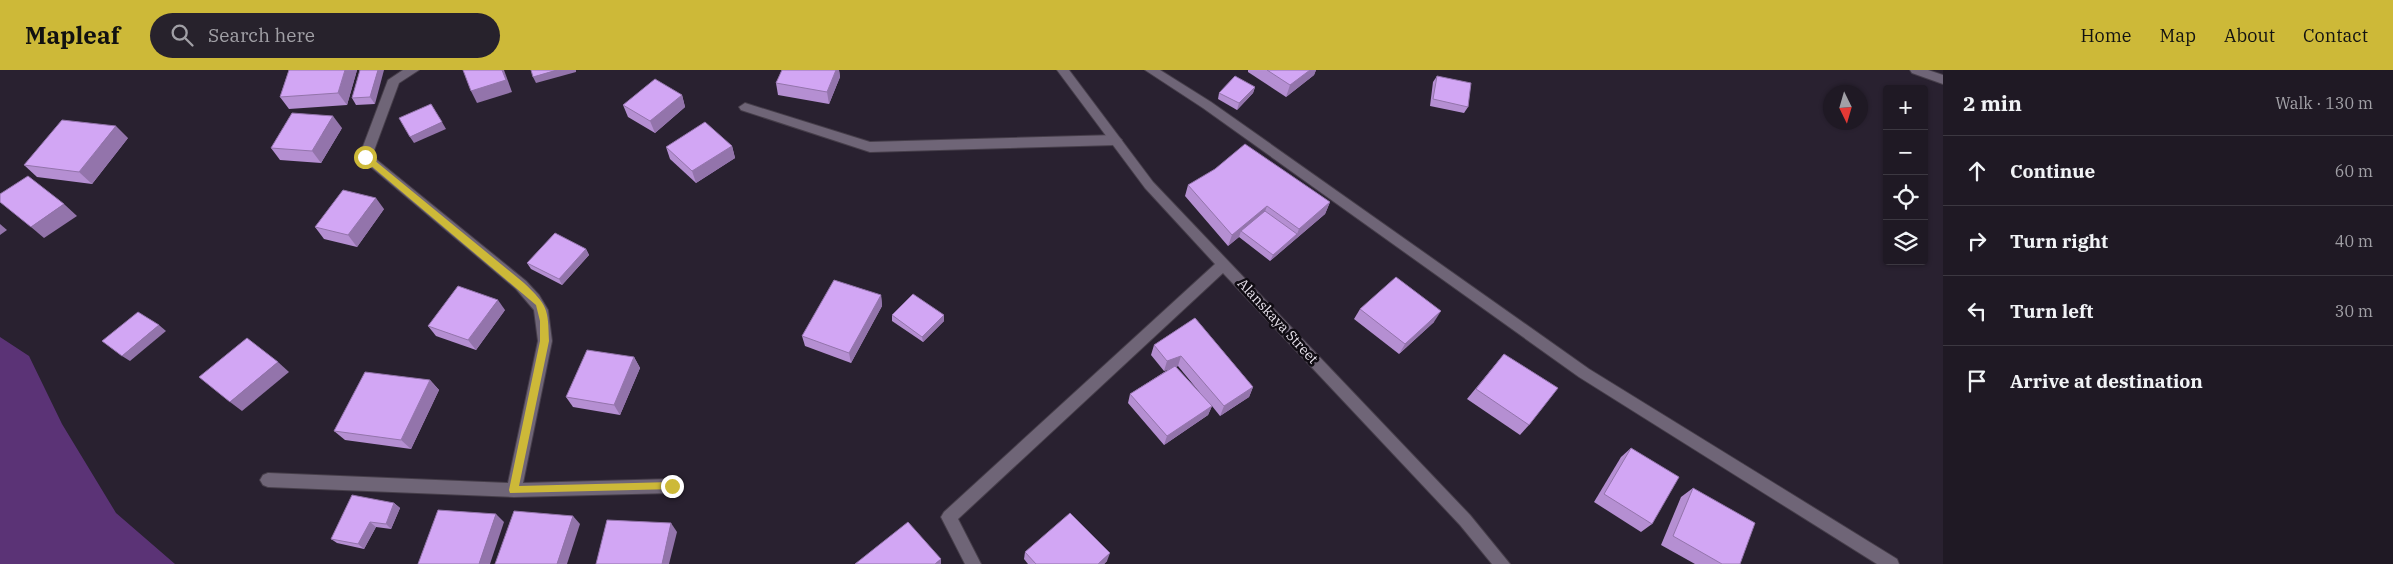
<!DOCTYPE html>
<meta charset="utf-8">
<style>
:root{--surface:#1f1924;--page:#27222c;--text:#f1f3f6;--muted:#a1a0a6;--line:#3c3841;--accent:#cdb938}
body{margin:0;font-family:"IBM Plex Serif",serif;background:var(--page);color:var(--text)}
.controls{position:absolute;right:15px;top:15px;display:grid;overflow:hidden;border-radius:5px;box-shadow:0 1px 4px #0004}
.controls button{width:45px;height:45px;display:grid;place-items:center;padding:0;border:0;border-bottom:1px solid var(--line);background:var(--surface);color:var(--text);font:25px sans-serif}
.compass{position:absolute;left:1823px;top:15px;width:45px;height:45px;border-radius:50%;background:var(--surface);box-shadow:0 1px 4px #0004;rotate:175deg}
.stop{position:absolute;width:15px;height:15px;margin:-11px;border:4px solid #cdb938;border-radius:50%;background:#fff}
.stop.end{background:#cdb938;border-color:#fff;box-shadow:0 1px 5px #0008}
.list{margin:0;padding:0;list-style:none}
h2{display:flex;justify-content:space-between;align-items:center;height:65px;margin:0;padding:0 20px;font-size:21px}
h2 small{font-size:16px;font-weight:400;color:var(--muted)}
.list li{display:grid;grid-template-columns:32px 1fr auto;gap:15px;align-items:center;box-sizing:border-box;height:70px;padding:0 20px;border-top:1px solid var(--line)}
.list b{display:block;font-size:19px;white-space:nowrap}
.list em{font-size:16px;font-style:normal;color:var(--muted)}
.icon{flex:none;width:28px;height:28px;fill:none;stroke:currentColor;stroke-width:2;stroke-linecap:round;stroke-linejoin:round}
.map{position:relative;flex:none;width:1943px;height:494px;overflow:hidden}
header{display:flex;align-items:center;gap:30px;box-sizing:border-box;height:70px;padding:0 25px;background:var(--accent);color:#111}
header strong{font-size:24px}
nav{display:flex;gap:28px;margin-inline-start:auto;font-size:18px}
.search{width:350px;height:45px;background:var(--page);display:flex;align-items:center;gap:12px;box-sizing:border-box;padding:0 18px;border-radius:28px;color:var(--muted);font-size:19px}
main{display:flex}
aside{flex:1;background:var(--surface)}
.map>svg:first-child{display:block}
.green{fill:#5b3376}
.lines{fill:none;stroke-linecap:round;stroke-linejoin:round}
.service-casing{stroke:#463e4a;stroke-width:2}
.minor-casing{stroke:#463e4a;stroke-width:2}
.service{fill:#6f6577;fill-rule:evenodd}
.minor{fill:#6f6577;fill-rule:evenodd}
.wall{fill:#b58fd2;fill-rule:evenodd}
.shaded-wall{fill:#9374ab}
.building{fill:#d2a6f4;stroke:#9374ab}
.route{fill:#cdb938}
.labels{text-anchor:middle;stroke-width:5;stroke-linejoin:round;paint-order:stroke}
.street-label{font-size:14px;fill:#e9e3ed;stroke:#100c13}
</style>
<header>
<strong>Mapleaf</strong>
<div class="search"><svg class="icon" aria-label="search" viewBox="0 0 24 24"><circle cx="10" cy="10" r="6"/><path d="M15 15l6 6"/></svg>Search here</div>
<nav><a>Home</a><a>Map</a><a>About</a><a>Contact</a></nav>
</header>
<main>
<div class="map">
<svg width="1943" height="494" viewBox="0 0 1943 494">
<rect width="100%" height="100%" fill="#292130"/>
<path class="green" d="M0,267L29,286L62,354L116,443L175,494H0Z"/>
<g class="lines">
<g class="service-casing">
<g id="service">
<path d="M403,0H419L399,13L372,86L526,211L539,225L548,240L552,271L523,413L672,409L677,411L680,416L677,421L672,423L514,427L268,417L263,415L260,410L263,405L268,403L508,413L538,271L534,240L516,219L359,87L388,10Z"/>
<path d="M745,33L870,72L1116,65L1122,70L1116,75L870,82L741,40L739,37Z"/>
</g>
</g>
<g class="minor-casing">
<g id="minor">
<path d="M1057,0H1069L1153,112L1470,445L1510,494H1492L1460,455L1223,203L958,449L981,494H965L941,447L944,442L1215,194L1145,118Z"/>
<path d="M1145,0H1160L1211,32L1589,299L1897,489L1899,494H1877L1579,307L1203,38Z"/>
<path d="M1910,0H1928L1943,5V14L1912,3Z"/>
</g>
</g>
<use href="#service" class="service"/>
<use href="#minor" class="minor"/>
</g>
<g class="wall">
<path d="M289,0H357L347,35L289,39L280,27Z"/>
<path d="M360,0L375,34L356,35L352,28Z"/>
<path d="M782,0H839L840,7L829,34L778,25L776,13Z"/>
<path d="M1248,0H1316L1314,5L1286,27L1248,2Z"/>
<path d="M1437,6L1468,37L1464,43L1430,36L1433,12Z"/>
<path d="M1255,17L1253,23L1237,40L1218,29L1219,23Z"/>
<path d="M682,25L685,37L655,63L628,47L623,35Z"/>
<path d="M342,58L321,93L280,90L271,78Z"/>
<path d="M128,68L92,114L37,107L24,95Z"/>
<path d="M732,76L735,88L696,113L670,89L666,77Z"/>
<path d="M1188,115L1330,132L1325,144L1270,191L1239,167L1228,176L1185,126Z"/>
<path d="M384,139L357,177L324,169L315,157Z"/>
<path d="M586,179L589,185L562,215L531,199L527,193Z"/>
<path d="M881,225L882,236L851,293L805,276L802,266Z"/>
<path d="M1360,239L1434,252L1399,284L1354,249Z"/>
<path d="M505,240L476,280L436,266L428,256Z"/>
<path d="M892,245L944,251L923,272L892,251Z"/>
<path d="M1195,248L1253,317L1249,327L1220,346L1212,336L1208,345L1164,375L1128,333L1130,324L1169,299L1164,301L1151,285L1154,275ZM1178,296L1201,324L1176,297Z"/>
<path d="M1504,284L1529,355L1520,365L1467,329Z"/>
<path d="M634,287L640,298L620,345L573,337L566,327Z"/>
<path d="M430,310L439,320L411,379L345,370L334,361Z"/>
<path d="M1631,378L1652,454L1641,462L1594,432L1621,387Z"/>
<path d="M1693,418L1740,494H1695L1661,475L1681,427Z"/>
<path d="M394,433L400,438L391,459L376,457L364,479L337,473L331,469Z"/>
<path d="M1025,482L1107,491L1104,494H1028L1024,489Z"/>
</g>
<g class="shaded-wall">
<path d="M345,0H357L347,35L338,23Z"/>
<path d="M378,0H384L375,34L370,27Z"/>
<path d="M502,0H504L512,22L477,33L471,21Z"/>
<path d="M557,0H576V2L536,13L533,7Z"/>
<path d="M836,0H839L840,7L829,34L827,22Z"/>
<path d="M1310,0H1316L1314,5L1286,27L1290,15Z"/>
<path d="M1255,17L1253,23L1237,40L1239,33Z"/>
<path d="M682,25L685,37L655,63L650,51Z"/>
<path d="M333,46L342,58L321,93L312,81Z"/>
<path d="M442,52L446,59L414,73L410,67Z"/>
<path d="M116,56L128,68L92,114L79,102Z"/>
<path d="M732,76L735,88L696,113L692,101Z"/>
<path d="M376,128L384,139L357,177L348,165Z"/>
<path d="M1330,132L1325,144L1270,191L1273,185L1297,164L1299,159Z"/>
<path d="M64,134L77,146L44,168L31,157Z"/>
<path d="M1267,136L1263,147L1241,161L1239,167L1228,176L1232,165Z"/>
<path d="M0,154L7,160L0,165Z"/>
<path d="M586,179L589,185L562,215L559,209Z"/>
<path d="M881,225L882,236L851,293L849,283Z"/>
<path d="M498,230L505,240L476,280L468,270Z"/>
<path d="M1441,241L1434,252L1399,284L1405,274Z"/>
<path d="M944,245V251L923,272L922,267Z"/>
<path d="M159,255L166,261L130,291L122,286Z"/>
<path d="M1181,286L1178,296L1164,301L1167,291Z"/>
<path d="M634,287L640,298L620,345L614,335Z"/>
<path d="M278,292L289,302L242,341L230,332Z"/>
<path d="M430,310L439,320L411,379L401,370Z"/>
<path d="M1253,317L1249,327L1220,346L1224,336Z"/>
<path d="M1212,336L1208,345L1164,375L1167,366Z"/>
<path d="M394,433L400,438L391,459L386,454Z"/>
<path d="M496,444L504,452L490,494H479Z"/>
<path d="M573,446L580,454L567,494H557Z"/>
<path d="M370,452L376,457L364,479L358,474Z"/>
<path d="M671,453L677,462L669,494H662Z"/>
<path d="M1110,483L1107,491L1104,494H1098Z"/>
<path d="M941,489V494H935Z"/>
</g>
<g class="building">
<path d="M289,0H345L338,23L280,27Z"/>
<path d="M360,0H378L370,27L352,28Z"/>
<path d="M463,0H502L506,10L471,21Z"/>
<path d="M531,0H557L533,7Z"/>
<path d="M782,0H836L827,22L776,13Z"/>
<path d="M1267,0H1310L1290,15Z"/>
<path d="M1235,6L1255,17L1239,33L1219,23Z"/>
<path d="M1437,6L1471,13L1468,37L1433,29Z"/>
<path d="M655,9L682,25L650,51L623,35Z"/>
<path d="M431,34L442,52L410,67L399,48Z"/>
<path d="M292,43L333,46L312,81L271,78Z"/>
<path d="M62,50L116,56L79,102L24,95Z"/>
<path d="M705,52L732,76L692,101L666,77Z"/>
<path d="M1245,74L1330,132L1299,159L1267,136L1232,165L1188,115L1215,99Z"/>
<path d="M28,106L64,134L31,157L0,132V124Z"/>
<path d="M343,120L376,128L348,165L315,157Z"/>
<path d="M1265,141L1297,164L1273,185L1241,161Z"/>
<path d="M555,163L586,179L559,209L527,193Z"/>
<path d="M1396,207L1441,241L1405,274L1360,239Z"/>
<path d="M834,210L881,225L849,283L802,266Z"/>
<path d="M458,216L498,230L468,270L428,256Z"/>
<path d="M913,224L944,245L922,267L892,245Z"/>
<path d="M138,242L159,255L122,286L102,271Z"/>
<path d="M1195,248L1253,317L1224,336L1181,286L1167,291L1154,275Z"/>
<path d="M247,268L278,292L230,332L199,307Z"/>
<path d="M587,280L634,287L614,335L566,327Z"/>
<path d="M1504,284L1558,318L1529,355L1476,319Z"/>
<path d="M1175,296L1212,336L1167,366L1130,324Z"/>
<path d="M365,302L430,310L401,370L334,361Z"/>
<path d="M1631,378L1679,407L1652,454L1604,424Z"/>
<path d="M1693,418L1755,453L1740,494H1722L1673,466Z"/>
<path d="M352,425L394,433L386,454L370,452L358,474L331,469Z"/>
<path d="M438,440L496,444L479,494H418Z"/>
<path d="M514,441L573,446L557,494H495Z"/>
<path d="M1070,443L1110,483L1098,494H1036L1025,482Z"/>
<path d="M607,450L671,453L662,494H596Z"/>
<path d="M908,452L941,489L935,494H855Z"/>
</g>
<path class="route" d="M363,85H368L524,213C548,236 548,238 549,271L519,416L672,412L676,416L675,419L510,423L509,420L540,271V251L536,235L363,89Z"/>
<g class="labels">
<g class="street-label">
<text transform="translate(1278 251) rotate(47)" y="5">Alanskaya Street</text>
</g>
</g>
</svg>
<div class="controls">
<button>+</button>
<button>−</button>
<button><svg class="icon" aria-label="locate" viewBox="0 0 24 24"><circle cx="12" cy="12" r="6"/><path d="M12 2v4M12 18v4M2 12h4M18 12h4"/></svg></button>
<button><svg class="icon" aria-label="layers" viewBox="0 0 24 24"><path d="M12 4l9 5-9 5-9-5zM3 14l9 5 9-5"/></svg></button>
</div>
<svg class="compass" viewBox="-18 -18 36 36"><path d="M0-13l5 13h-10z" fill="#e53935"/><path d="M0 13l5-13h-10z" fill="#a1a0a6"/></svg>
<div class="stop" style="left:365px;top:87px"></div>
<div class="stop end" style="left:672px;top:416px"></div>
</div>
<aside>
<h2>2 min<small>Walk · 130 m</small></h2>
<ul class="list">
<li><svg class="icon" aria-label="ahead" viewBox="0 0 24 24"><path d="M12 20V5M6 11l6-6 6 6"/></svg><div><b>Continue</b></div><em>60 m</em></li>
<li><svg class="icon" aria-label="right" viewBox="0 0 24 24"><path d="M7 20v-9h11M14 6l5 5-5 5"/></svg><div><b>Turn right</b></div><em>40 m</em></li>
<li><svg class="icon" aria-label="left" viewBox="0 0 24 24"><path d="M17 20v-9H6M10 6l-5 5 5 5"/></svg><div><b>Turn left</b></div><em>30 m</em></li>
<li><svg class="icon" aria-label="arrive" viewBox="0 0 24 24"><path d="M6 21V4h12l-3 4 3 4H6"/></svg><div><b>Arrive at destination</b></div></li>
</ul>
</aside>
</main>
